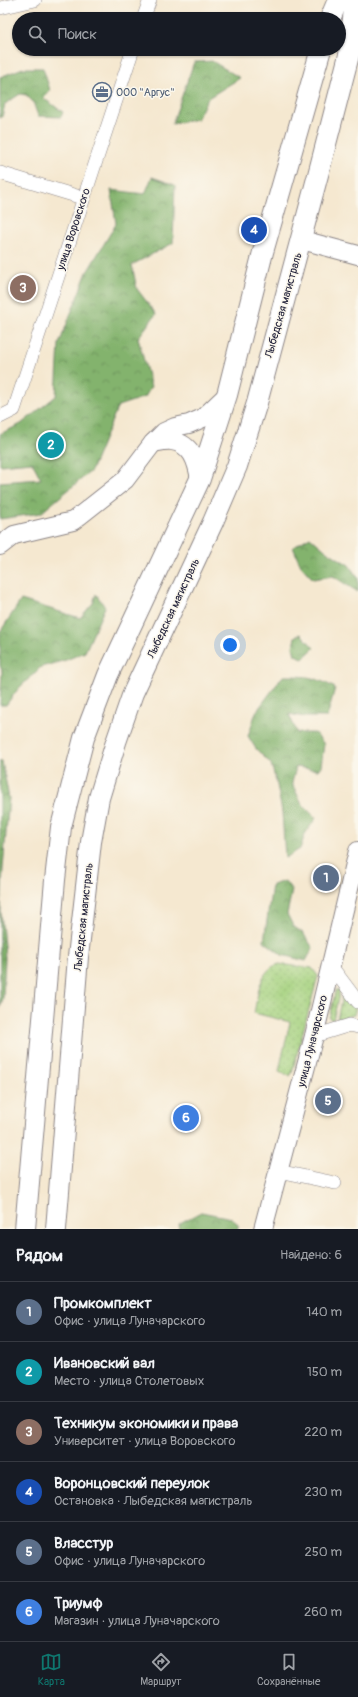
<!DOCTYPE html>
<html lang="ru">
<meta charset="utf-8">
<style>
:root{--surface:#171b24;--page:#242831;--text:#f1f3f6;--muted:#9ea1a6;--line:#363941;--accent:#0f766e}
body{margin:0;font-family:Pangolin,sans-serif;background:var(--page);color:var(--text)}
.you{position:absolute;left:230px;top:645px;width:14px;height:14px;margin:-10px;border:3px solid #fff;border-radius:50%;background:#1a73e8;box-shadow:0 0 0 6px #1a73e833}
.badge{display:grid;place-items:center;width:26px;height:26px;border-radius:50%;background:var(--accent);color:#fff;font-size:13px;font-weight:700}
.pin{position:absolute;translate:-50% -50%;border:2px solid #fff;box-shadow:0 1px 4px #0006}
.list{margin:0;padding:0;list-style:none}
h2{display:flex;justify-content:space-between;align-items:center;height:52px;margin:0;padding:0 16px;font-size:17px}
h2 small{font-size:13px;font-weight:400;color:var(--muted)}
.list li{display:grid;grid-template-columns:26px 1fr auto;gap:12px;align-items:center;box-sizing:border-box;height:60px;padding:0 16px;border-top:1px solid var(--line)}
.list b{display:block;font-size:15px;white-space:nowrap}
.list p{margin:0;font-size:13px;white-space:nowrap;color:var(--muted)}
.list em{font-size:13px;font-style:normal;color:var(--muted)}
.icon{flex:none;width:22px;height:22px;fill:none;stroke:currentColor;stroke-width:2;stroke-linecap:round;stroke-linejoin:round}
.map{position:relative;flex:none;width:358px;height:1229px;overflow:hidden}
.search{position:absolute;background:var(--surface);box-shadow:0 1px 3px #0004;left:12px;right:12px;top:12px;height:44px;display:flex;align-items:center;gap:10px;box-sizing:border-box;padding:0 14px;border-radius:22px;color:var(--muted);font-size:15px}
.sheet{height:412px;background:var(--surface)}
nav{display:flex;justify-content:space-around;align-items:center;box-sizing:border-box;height:56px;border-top:1px solid var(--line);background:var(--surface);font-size:11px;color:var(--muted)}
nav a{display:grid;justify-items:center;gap:2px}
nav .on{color:var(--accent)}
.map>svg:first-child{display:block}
.grass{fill:url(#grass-dots);stroke:#637a5c}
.forest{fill:url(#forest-crowns);stroke:#526a54}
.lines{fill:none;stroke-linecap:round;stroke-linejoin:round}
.street-casing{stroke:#8c8586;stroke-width:14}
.secondary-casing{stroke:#8c8586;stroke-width:20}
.primary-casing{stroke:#8c8586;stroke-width:22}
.street{stroke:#fff;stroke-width:13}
.secondary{stroke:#fff;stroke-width:18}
.primary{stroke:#fff;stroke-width:20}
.labels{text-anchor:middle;stroke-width:3;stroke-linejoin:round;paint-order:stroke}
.service-label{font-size:11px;fill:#4e5e75;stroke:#fbf7ec;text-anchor:start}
.street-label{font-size:11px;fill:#22223b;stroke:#fbf7ec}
</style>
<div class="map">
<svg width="358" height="1229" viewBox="0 0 358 1229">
<defs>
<pattern id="grass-dots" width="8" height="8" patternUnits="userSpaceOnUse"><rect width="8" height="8" fill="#a4d17e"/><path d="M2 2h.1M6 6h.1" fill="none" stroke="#8db36e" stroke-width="1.8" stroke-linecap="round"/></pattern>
<pattern id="forest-crowns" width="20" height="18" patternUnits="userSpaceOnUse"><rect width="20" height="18" fill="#83b36d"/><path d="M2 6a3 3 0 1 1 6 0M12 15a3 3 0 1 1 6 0" fill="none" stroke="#6b915b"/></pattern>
</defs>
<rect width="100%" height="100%" fill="#fbf7ec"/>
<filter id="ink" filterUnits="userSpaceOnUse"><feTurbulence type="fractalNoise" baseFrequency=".025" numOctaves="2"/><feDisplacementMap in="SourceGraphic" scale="8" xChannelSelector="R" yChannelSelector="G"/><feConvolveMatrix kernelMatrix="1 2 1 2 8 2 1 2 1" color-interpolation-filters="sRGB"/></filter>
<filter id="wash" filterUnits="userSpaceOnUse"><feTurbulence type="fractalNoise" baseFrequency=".012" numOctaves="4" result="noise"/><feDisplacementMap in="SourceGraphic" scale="16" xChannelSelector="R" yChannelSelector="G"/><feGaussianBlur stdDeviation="0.9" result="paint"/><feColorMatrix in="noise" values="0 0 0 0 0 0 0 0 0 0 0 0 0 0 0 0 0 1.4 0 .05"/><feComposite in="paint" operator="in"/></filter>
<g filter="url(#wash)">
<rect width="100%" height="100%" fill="#f5e8d0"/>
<g class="grass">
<path d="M279,964L312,968L318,976L292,1073L290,1076L279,1071L290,1022L254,1013C258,996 259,969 279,964Z"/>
<path d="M336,990L340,991L333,1020L329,1018Z"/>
<path d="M343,993L356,1008L354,1015L337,1019Z"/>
</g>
<g class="forest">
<path d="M212,61L240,78L208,98L197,119L172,124L194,62Z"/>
<path d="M23,68H43L50,90L43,98L63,112L61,117L38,116L33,102L26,95L20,94L5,104L2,117L0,118V77Z"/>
<path d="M152,177L175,185L173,243L132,265L137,289L156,314L138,338L151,387L145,397L118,406L91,471L41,513L0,519V482L41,479L32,462L0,465V434L21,424L56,396L59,344L87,272L116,224L111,190L145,194Z"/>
<path d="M310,537L325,550L349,565L358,578V592L333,576L313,579L301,566L293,547Z"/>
<path d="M96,594L105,607L85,652L66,660L41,667L18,689L6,705H0L2,671L0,665V632L21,600L80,618L93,603Z"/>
<path d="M301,634L314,648L303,658L295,655L293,647L295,637Z"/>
<path d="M283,676C306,676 314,676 335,688L327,717H305L289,714L297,733H315L324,744L321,766L318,770L296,767L292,783L301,803L316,818L305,834L300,849L285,858L282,812L277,785L271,764L256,749L248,736L256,712Z"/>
<path d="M0,761L2,762L9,798L3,868L1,911L5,958L3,998L0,1009Z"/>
<path d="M285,881L292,890L287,914L293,926L303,933L313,948L306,961L282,955L264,941L272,885Z"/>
<path d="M201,1212L232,1218L238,1225V1229H179L178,1224Z"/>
</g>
</g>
<g filter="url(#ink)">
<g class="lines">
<g class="street-casing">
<g id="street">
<path d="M0,8L35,0"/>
<path d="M143,19L150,0"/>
<path d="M0,173L83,198"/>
<path d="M0,417L14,410L133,49"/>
<path d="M331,966L358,1002"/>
<path d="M314,1036L350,1025L358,1027"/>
<path d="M278,1171L335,1183"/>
</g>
</g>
<g class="secondary-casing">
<g id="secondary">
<path d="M302,240L358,255"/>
<path d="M153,443C159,442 166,440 172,441C192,444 197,462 200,479"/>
<path d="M0,546L14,535L73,521L125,480L153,443L164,432L175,427L189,424L203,418L227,395"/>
<path d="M263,1229L314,1036L358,851"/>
</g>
</g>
<g class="primary-casing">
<g id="primary">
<path d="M330,19L338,0"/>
<path d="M25,1229L55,880L61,827L84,738L108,675L200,479L227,395L263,252L321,49"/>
<path d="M56,1229L78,957L91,842L99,798L116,742L133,693L213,522L237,466L257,403L319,171L349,55L355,0"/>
</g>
</g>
<use href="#street" class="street"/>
<use href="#secondary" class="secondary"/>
<use href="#primary" class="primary"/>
</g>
</g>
<defs>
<g id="office-ring" transform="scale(1)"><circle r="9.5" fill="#fbf7ec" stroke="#5c6f8a" stroke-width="1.5"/><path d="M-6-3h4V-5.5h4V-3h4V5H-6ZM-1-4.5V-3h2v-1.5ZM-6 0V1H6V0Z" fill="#5c6f8a"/></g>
</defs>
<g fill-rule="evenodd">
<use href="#office-ring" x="102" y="92"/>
</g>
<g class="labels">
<g class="service-label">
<text x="116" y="96">ООО "Аргус"</text>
</g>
<g class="street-label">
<text transform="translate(73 229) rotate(-72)" y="4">улица Воровского</text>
<text transform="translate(283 305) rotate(-74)" y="4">Лыбедская магистраль</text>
<text transform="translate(173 608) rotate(-65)" y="4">Лыбедская магистраль</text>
<text transform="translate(83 917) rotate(-84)" y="4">Лыбедская магистраль</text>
<text transform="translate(312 1041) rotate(-76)" y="4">улица Луначарского</text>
</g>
</g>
</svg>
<div class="you"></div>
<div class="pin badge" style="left:326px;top:878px;background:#5c6f8a">1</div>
<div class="pin badge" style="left:51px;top:445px;background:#0f9aa8">2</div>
<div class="pin badge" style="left:23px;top:288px;background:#8d6e63">3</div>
<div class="pin badge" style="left:254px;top:230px;background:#1a4fb4">4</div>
<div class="pin badge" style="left:328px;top:1101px;background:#5c6f8a">5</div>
<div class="pin badge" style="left:186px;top:1118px;background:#3f7fe0">6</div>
<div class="search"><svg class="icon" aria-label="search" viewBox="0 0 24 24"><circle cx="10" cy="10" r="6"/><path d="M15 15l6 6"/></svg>Поиск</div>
</div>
<section class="sheet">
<h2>Рядом<small>Найдено: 6</small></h2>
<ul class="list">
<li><span class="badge" style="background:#5c6f8a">1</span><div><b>Промкомплект</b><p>Офис · улица Луначарского</p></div><em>140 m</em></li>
<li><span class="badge" style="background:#0f9aa8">2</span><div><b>Ивановский вал</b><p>Место · улица Столетовых</p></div><em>150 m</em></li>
<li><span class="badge" style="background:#8d6e63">3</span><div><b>Техникум экономики и права</b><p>Университет · улица Воровского</p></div><em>220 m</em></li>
<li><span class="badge" style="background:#1a4fb4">4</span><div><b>Воронцовский переулок</b><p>Остановка · Лыбедская магистраль</p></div><em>230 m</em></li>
<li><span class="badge" style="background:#5c6f8a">5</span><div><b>Власстур</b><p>Офис · улица Луначарского</p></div><em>250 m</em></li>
<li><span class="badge" style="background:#3f7fe0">6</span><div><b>Триумф</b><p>Магазин · улица Луначарского</p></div><em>260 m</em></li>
</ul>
</section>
<nav>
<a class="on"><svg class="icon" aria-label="map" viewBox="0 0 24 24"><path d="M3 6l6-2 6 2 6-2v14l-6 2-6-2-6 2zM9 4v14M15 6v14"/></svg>Карта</a>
<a><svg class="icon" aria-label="directions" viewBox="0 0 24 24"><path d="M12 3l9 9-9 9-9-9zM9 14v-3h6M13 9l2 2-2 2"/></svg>Маршрут</a>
<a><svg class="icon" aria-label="saved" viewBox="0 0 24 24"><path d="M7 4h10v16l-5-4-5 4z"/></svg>Сохранённые</a>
</nav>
